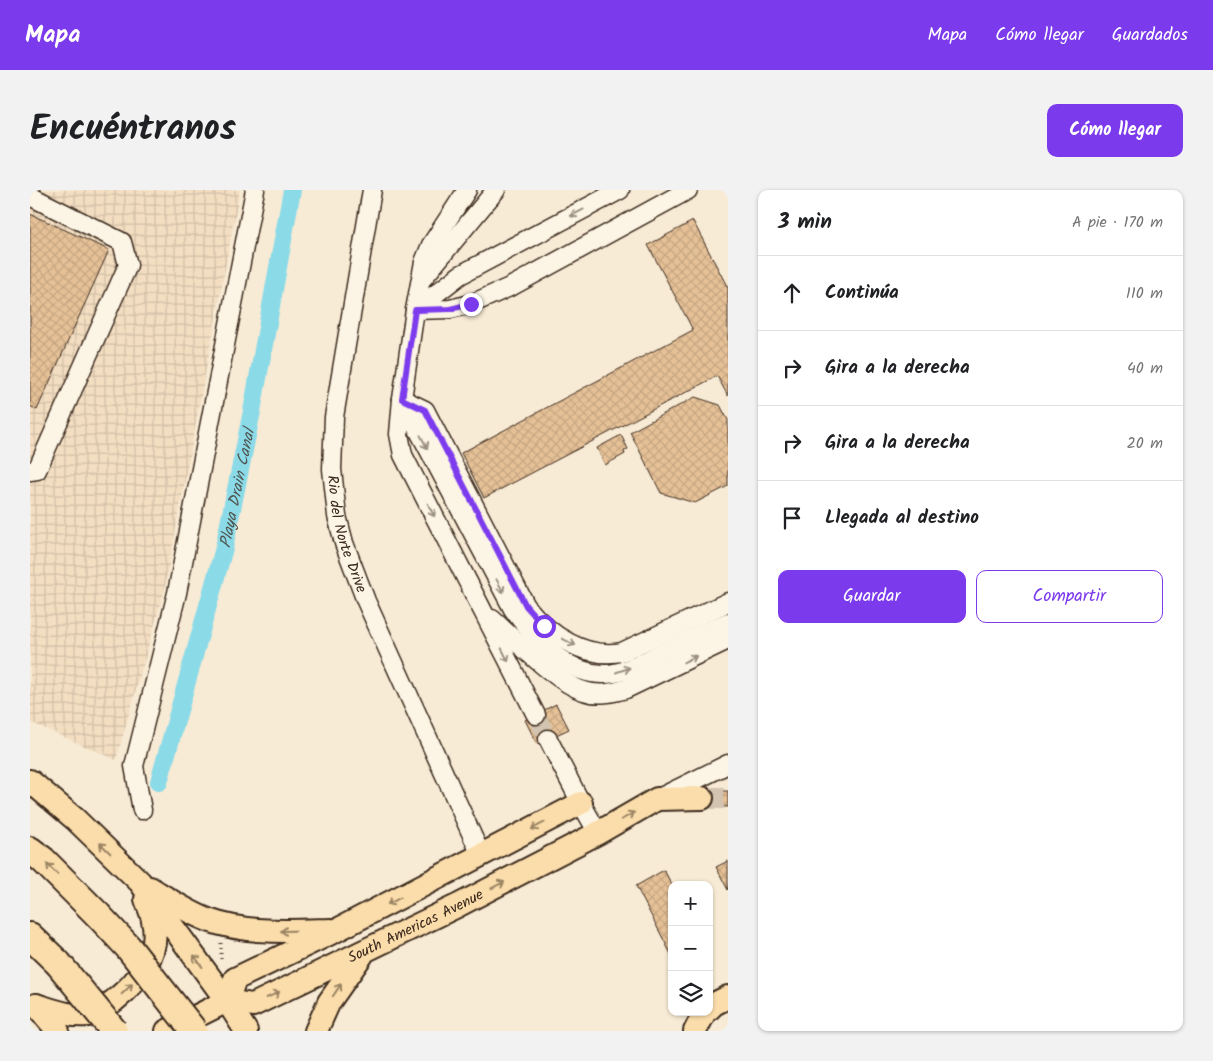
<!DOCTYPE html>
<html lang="es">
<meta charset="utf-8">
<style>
:root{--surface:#fff;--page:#f2f2f2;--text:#202124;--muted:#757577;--line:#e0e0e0;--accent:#7c3aed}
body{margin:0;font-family:Kalam,sans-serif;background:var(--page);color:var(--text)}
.controls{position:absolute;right:15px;bottom:15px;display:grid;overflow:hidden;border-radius:10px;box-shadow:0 1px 4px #0004}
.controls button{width:45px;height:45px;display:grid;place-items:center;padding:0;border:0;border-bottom:1px solid var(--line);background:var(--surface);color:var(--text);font:25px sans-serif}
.stop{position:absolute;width:15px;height:15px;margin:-11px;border:4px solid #7c3aed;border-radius:50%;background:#fff}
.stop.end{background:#7c3aed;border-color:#fff;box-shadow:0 1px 5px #0008}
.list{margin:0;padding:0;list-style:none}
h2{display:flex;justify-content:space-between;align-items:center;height:65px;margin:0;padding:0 20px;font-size:21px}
h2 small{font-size:16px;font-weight:400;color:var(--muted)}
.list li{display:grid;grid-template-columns:32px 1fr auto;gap:15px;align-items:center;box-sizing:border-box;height:75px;padding:0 20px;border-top:1px solid var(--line)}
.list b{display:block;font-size:19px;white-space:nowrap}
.list em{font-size:16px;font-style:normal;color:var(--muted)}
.actions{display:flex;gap:10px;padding:15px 20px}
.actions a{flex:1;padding:11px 0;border:1px solid var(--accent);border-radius:10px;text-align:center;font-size:18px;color:var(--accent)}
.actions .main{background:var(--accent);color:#fff}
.icon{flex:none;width:28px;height:28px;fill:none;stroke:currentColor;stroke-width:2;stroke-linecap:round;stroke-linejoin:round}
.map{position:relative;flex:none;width:698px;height:841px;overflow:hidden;border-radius:10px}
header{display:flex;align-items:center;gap:30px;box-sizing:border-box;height:70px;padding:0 25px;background:var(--accent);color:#fff}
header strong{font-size:24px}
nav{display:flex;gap:28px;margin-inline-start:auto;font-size:18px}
.intro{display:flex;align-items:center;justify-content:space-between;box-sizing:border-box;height:120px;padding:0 30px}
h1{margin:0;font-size:35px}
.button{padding:12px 22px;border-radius:10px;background:var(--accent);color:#fff;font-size:18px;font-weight:700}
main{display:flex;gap:30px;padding:0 30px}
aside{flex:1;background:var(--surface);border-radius:10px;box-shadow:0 1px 4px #0004}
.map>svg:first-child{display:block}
.industrial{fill:url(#industrial-grid)}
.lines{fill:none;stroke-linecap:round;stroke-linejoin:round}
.canal{stroke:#8bdae8;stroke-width:18}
.building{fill:url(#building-cross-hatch);stroke:#3b2a1e}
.minor-tunnel{stroke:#d2c4b0;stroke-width:18;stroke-dasharray:18 9;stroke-linecap:butt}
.major-tunnel{stroke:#d2c4b0;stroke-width:22;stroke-dasharray:22 11;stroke-linecap:butt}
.minor-casing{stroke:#3b2a1e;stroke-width:21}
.major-casing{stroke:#3b2a1e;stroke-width:26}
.highway-casing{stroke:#3b2a1e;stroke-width:30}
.path{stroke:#3b2a1e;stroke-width:3;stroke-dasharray:1 4;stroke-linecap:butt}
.minor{stroke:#fcf5e5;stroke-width:18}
.major{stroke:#fbddab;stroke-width:22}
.highway{stroke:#fbddab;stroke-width:26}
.highway-bridge-casing{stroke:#3b2a1e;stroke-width:30;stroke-linecap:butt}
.highway-bridge{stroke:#fbddab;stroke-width:26}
.oneway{stroke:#9c9082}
.oneway2{stroke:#9b8464}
.route{stroke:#7c3aed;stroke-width:6}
.labels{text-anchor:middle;stroke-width:4;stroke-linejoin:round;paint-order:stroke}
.street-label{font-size:15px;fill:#3b2a1e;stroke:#fcf5e5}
.water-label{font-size:16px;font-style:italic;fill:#4f5650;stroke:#fcf5e5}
</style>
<header>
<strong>Mapa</strong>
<nav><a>Mapa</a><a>Cómo llegar</a><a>Guardados</a></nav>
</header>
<div class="intro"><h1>Encuéntranos</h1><a class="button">Cómo llegar</a></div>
<main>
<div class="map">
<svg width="698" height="841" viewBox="0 0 698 841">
<defs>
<pattern id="industrial-grid" width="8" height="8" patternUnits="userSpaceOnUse" patternTransform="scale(1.25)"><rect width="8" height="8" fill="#f3dec2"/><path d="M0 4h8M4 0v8" fill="none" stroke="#d1bfa6"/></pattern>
<pattern id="building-cross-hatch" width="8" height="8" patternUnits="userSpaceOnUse" patternTransform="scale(1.25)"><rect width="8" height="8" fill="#e6c197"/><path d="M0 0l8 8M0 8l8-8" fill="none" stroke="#c6a682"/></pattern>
</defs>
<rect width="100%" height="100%" fill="#f8ebd5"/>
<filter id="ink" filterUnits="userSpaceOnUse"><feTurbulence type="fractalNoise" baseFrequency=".02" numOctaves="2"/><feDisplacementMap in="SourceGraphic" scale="10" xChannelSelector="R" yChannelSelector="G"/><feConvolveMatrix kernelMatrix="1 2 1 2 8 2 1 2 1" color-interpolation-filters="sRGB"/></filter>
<g filter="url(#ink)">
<path class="industrial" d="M0,0H210L134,402L86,570L0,532Z"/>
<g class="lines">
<path class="canal" id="s1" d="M129,592L194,358L222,221L262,0"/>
</g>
<g class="building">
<path d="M0,24L79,60L7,220L0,216Z"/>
<path d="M663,31L698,98V206L687,186L454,308L431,263L663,140L618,55Z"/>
<path d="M665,207L690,215L698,230V296L665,313L631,303L600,242Z"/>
<path d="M591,245L598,259L594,261L595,264L575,275L567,258Z"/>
<path d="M526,514L539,539L507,554L495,530Z"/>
<path d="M673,601H698V617L671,616Z"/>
<path d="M698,671V700L686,677Z"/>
<path d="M634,680L642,695V766L606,696Z"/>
</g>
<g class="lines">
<path class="minor-tunnel" d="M506,525L518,549"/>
<path class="major-tunnel" d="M672,608H698"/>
<g class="minor-casing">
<g id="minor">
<path id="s2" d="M342,0L304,227L302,279L307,326L314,353L336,411L451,665"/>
<path d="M437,0L401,55L394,72L385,120L420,119L441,114L482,96L658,0"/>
<path d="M590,0L430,85L385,120L372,209L395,220L496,416C519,445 554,469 592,462L698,412"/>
<path d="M0,6L92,52L98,75L7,280L0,281"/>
<path d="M393,88L466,0"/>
<path d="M372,209L483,419C505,450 541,491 584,483C600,481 615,471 629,464C652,453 675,442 698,432"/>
<path d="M372,209L369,244L373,265L506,525"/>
<path d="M462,429C484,449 527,493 554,501C568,506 582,503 596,499L698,450"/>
<path d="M518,549L551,613L568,643"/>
<path d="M629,608L698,574"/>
<path d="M112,620L104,576L147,403L225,0"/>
</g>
</g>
<g class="major-casing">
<g id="major">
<path d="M0,591L45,629L110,692L197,811L216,841"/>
<path d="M120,698C138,709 157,722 178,730C216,744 260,741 301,740"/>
<path d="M197,811L205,789L307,740L551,613"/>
<path d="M6,815C23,820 40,827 58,825C67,824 78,815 85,810C109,791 131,763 123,731C122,723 118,716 116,709"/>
<path d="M6,815L28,841"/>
<path d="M679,819L684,814L698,807"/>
<path id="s3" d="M137,841L197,811L223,815L429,715L568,643L627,609L672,608"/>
<path d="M286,841L299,812L332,765"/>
<path d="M665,841L675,822"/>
</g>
</g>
<g class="highway-casing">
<g id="highway">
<path d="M0,660L13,670L68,725"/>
<path d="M0,746L28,773"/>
</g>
</g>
<path class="path" d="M191,753V771"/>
<use href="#minor" class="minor"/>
<use href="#major" class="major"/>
<use href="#highway" class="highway"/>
<g class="highway-bridge-casing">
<g id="highway-bridge">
<path d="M68,725L98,757L164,841"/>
<path d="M28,773L84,841"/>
</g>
</g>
<use href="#highway-bridge" class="highway-bridge"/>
</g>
<defs><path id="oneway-shaft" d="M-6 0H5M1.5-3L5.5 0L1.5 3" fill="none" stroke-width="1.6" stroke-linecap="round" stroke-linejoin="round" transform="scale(1.25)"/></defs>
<g class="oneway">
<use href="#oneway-shaft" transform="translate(547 23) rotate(152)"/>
<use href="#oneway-shaft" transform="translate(394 252) rotate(62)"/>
<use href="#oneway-shaft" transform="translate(401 320) rotate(63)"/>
<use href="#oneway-shaft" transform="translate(470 396) rotate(62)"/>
<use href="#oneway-shaft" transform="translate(539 452) rotate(27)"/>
<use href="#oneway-shaft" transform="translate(475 465) rotate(63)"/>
<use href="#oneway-shaft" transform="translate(660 469) rotate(-26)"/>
<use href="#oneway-shaft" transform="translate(593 480) rotate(-19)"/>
</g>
<g class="oneway2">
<use href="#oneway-shaft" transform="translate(598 626) rotate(-30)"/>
<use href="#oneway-shaft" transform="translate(508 636) rotate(152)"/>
<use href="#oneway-shaft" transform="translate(75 658) rotate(-136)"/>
<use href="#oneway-shaft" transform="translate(22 679) rotate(-135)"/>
<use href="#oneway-shaft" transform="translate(468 695) rotate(-27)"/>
<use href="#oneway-shaft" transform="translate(364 711) rotate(153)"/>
<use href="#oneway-shaft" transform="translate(258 741) rotate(179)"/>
<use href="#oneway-shaft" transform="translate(168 771) rotate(-126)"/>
<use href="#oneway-shaft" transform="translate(97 799) rotate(-44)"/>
<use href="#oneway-shaft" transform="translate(307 800) rotate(-56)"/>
<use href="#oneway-shaft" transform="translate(243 805) rotate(-25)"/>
</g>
</g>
<g class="lines" filter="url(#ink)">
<path class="route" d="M441,114L420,119L385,120L372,209L395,220L496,416L514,436"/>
</g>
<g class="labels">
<g class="street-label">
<text dy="5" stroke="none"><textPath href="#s2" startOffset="349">Rio del Norte Drive</textPath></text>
<text dy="5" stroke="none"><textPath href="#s3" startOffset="274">South Americas Avenue</textPath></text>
</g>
<g class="water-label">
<text dy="6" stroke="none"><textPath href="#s1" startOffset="304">Playa Drain Canal</textPath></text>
</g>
</g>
</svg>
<div class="controls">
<button>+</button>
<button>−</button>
<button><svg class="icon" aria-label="layers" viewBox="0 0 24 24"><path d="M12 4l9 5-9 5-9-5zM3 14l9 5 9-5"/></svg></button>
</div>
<div class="stop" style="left:514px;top:436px"></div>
<div class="stop end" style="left:441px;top:114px"></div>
</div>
<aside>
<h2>3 min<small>A pie · 170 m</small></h2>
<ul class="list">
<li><svg class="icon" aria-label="ahead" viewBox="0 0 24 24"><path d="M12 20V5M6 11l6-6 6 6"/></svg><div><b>Continúa</b></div><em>110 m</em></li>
<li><svg class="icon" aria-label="right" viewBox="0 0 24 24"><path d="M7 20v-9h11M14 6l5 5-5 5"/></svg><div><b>Gira a la derecha</b></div><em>40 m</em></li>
<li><svg class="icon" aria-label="right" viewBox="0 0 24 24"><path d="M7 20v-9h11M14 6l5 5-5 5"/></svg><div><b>Gira a la derecha</b></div><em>20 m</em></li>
<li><svg class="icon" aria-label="arrive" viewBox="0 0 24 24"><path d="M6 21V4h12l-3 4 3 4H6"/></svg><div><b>Llegada al destino</b></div></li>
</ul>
<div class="actions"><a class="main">Guardar</a><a>Compartir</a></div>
</aside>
</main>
